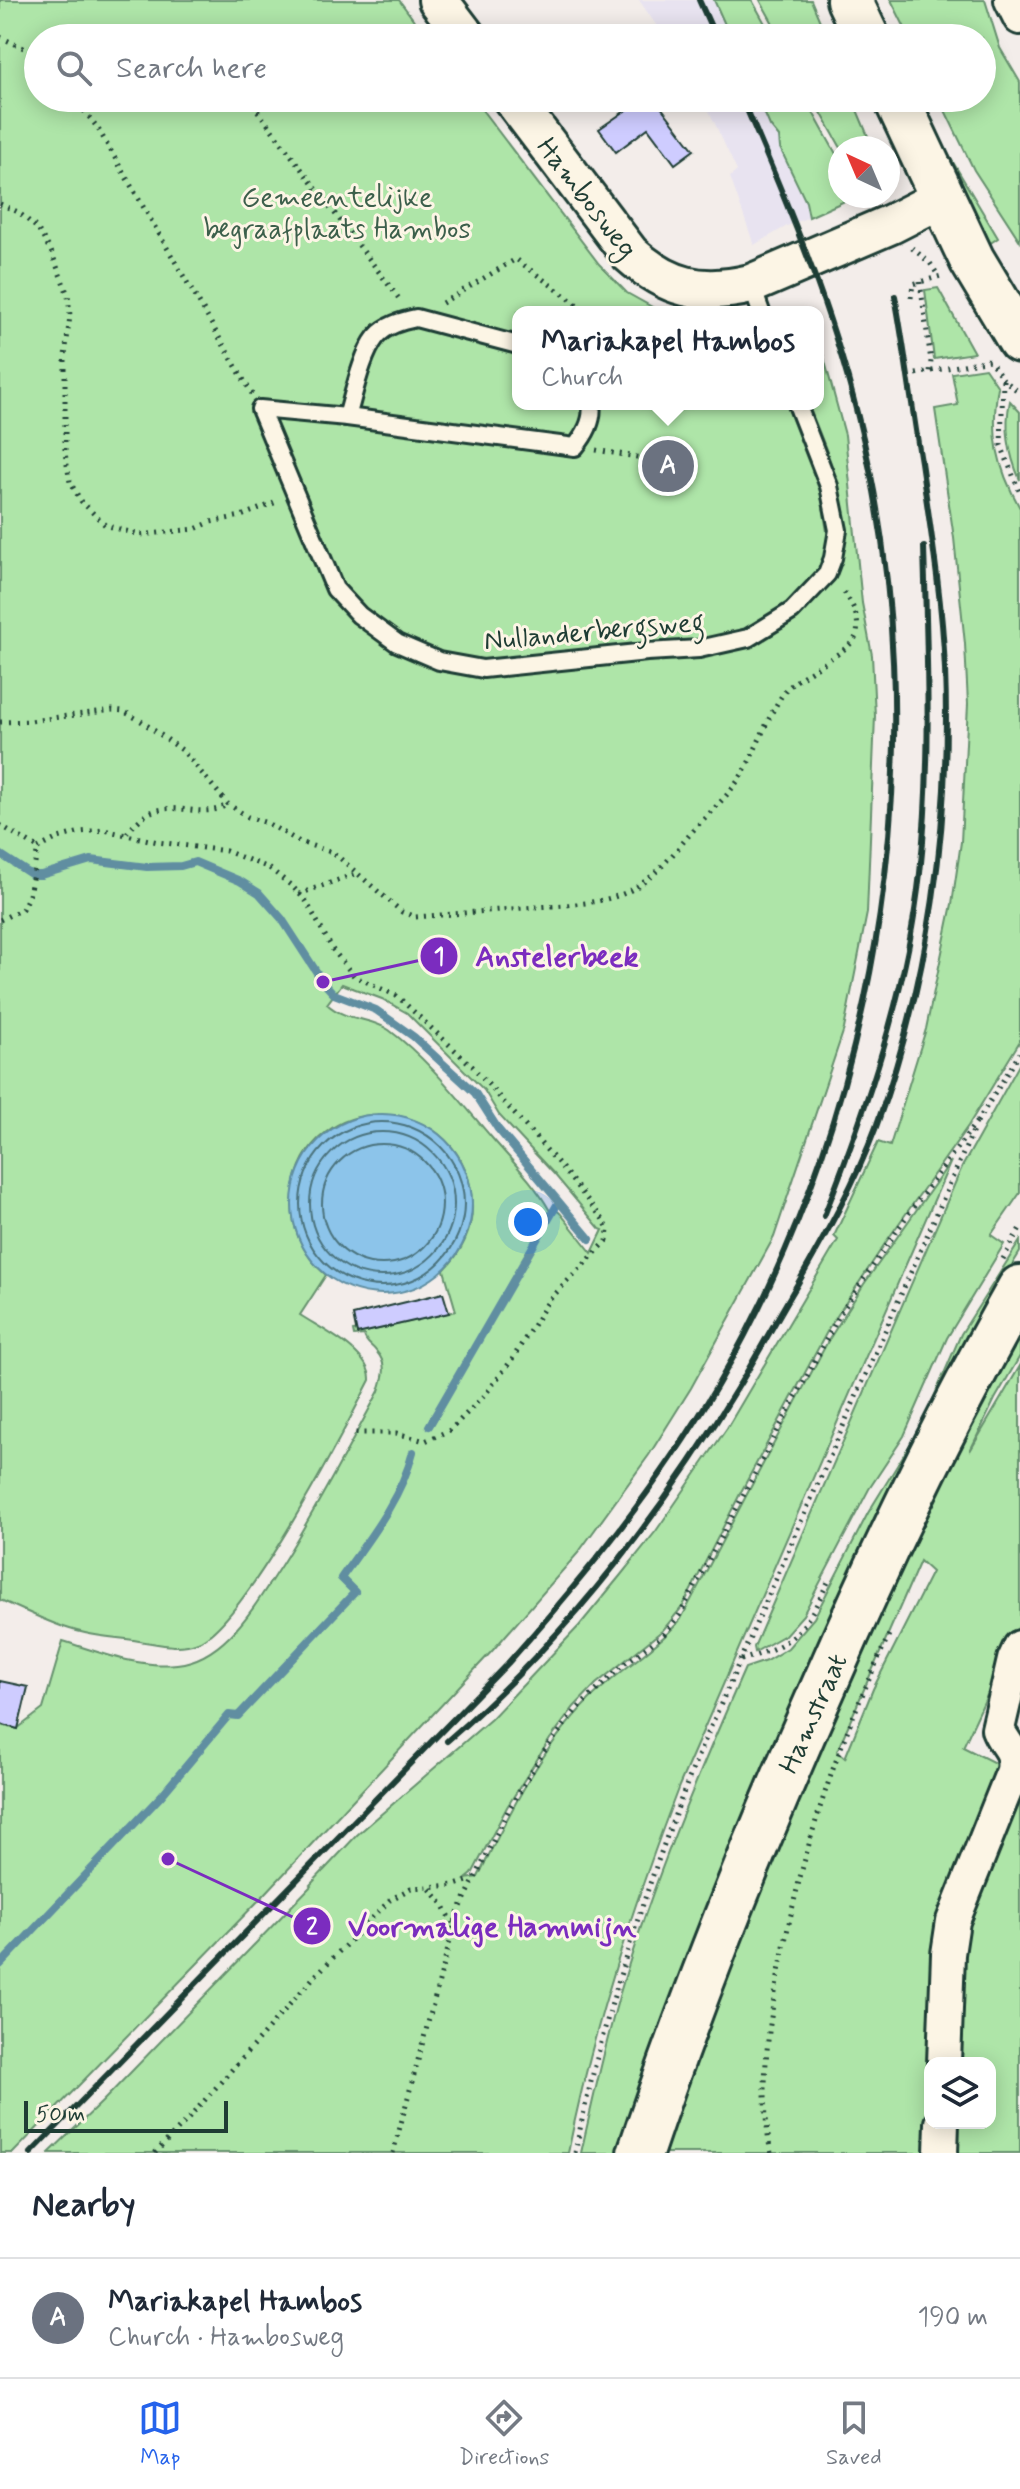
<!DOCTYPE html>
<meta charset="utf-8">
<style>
:root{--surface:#fff;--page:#f2f2f3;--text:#1f2937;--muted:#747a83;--line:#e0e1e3;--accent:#2563eb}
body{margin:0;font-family:Mynerve,sans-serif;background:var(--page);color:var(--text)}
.controls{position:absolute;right:24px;bottom:24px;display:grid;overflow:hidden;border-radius:16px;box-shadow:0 4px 20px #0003}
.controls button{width:72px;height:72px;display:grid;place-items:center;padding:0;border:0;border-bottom:2px solid var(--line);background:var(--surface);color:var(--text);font:40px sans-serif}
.compass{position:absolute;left:828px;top:136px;width:72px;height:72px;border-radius:50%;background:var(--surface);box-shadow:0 4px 20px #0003;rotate:316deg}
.scale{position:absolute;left:24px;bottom:20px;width:204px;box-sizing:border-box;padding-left:8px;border:4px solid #1f3d34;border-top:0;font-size:22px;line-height:28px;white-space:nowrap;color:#1f3d34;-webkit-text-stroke:6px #fcf5e5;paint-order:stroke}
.you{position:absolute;left:528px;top:1222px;width:28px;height:28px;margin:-20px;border:6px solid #fff;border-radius:50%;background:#1a73e8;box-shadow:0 0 0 12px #1a73e833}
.badge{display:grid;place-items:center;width:52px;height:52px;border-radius:50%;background:var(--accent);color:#fff;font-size:26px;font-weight:700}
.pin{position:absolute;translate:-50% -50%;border:4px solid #fff;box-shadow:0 2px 8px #0006}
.popup{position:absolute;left:512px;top:306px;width:312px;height:104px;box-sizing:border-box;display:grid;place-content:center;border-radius:16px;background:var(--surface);filter:drop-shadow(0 2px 6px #0005);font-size:26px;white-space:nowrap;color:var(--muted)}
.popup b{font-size:30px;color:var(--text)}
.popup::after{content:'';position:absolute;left:50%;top:100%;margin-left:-16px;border:16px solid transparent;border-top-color:var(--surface)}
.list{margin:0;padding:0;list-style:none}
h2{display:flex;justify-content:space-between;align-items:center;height:104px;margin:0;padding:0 32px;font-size:34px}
h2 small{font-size:26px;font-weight:400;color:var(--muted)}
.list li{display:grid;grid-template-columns:52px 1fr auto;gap:24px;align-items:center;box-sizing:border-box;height:120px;padding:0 32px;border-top:2px solid var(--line)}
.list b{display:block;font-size:30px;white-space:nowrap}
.list p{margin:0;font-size:26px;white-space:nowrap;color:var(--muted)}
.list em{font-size:26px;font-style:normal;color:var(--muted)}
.icon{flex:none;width:44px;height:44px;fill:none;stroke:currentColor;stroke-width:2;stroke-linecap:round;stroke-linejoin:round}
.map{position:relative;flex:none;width:1020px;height:2153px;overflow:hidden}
.search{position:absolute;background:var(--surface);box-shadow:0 4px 20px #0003;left:24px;right:24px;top:24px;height:88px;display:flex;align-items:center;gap:20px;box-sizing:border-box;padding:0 28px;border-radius:44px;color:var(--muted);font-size:30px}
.sheet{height:224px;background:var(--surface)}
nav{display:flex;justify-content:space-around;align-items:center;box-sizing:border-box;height:112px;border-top:2px solid var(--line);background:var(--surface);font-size:22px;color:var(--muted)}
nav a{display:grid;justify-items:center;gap:4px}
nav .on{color:var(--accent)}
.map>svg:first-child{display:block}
.built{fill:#e8e3f0}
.green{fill:#aee5a8;stroke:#66916e;stroke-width:2;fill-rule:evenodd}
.water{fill:#8cc4ea;stroke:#608ea1;stroke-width:2}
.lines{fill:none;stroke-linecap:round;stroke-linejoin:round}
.shore{stroke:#4b737d;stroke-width:2}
.stream{stroke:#608ea1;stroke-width:8}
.building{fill:#ceccff;stroke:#1f3d34;stroke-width:2}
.service-casing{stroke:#1f3d34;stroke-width:22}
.minor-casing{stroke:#1f3d34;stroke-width:38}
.tertiary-casing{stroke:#1f3d34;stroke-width:44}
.secondary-casing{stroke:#1f3d34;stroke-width:50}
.path{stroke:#1f3d34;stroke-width:5;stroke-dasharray:2 6;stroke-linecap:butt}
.service{stroke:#fcf5e5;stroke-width:16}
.minor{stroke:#fcf5e5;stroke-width:32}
.tertiary{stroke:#fcf5e5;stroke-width:38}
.secondary{stroke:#fcf5e5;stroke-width:44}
.rail{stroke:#1f3d34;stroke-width:6}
.labels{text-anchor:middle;stroke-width:6;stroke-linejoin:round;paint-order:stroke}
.park-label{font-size:28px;fill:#3c5f4b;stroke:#fcf5e5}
.street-label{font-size:28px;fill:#1f3d34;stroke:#fcf5e5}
.leader{fill:none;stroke:#7b2cbf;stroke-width:3}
.callout-dot{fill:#7b2cbf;stroke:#fcf5e5;stroke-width:3}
.mark-label{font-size:24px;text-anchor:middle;font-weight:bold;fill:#fff}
.callout-label{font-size:30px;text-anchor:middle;font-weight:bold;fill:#7b2cbf;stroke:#fcf5e5;stroke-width:6;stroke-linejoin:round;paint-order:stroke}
</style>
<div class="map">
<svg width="1020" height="2153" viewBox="0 0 1020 2153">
<rect width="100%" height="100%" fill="#f3edea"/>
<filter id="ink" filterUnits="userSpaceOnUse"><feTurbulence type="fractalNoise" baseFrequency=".0125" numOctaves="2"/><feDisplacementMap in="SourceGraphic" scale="16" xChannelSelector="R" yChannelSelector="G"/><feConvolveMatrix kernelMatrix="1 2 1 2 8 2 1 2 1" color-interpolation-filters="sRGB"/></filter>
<g filter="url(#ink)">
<g class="built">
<path d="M639,0H714L731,38H665Z"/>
<path d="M703,98H758L770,126L779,137L780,148L806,202L809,217L787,226L754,245L730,177L737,171Z"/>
</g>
<g class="green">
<path d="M0,0H399L427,38H38V98H473L599,264L627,293L661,312H518V404H786L821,494L828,538L838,567C855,510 829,457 808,404H818V336L845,435L862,603L872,655L875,716L867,913L844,1029L774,1237L691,1388L649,1455L578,1553L493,1650L265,1894L13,2153H0V1725L17,1729L43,1709L63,1641C98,1652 140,1668 177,1664C197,1662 216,1650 230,1636C250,1616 265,1590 280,1567C316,1510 347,1450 379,1391C384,1376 388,1364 376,1351C371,1344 366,1344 364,1335L354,1336L353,1331L364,1329L365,1332L456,1311L444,1270C461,1253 473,1230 472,1205C470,1091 305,1082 293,1194C289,1225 302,1255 326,1275L300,1315C321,1329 371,1352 370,1380C344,1431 244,1624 198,1642C178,1650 159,1644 139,1641C121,1638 102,1637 85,1633C56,1627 27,1611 0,1600ZM342,984L382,999L407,1013L484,1090L499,1115L555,1175L600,1229L603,1230L592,1253L560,1213L556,1210L552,1215L432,1426L428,1424L432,1418L550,1211C535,1184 512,1161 492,1138C460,1101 428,1059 389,1030C370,1017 345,1021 327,1004Z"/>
<path d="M714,0H752L773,38H731Z"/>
<path d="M760,0H811L827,38H781Z"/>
<path d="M891,0H985L1000,48L1020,82V241L974,170L939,98H982V38H910Z"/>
<path d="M758,98H805L840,161V196H856L809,217L806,202L780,148L779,137L770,126Z"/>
<path d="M813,98H852L873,148H841Z"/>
<path d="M947,152L998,238L989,244L943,153Z"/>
<path d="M938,288L974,353L934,359L925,290Z"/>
<path d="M985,368L998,387C990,434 997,467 1020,508V1041L968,1126L888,1239L829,1328L742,1490L683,1606L663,1630L596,1684L574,1707L550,1739L507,1807L472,1874L466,1879L478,1877C508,1816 540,1749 589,1700C618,1671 655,1650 681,1619L828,1341L864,1284L951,1161L679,1786C633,1906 593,2027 568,2153H49L102,2102L311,1886L310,1885L357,1835L491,1719L579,1626L620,1576L656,1531L727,1428L838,1240L834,1236L878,1142L890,1146L926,1029L952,904L961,842L968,704L965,644L954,538L935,409L958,405L952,373Z"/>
<path d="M1010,401L1020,412V480C1009,455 1004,428 1010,401Z"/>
<path d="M1020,1063V1193L991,1235L1004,1244L947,1338L904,1436L869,1489L803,1615L785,1635L755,1652L754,1647L962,1167Z"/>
<path d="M1020,1241V1252L1007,1273L620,2153H581C593,2099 605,2045 620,1993C653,1881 698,1775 745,1668L766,1661L788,1648L814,1618L868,1513L922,1425L961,1334Z"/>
<path d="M1020,1320V1356L995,1399L970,1451L1020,1366V1624L963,1747L999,1765L930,2063V2123L935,2153H656L836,1696ZM920,1561L932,1572L873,1689L845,1758L837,1751Z"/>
<path d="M1020,1776V2153H951L950,2123H990V2063H949L954,1959Z"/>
</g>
<circle class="water" cx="382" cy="1204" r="90"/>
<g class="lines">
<g class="shore">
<circle cx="382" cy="1204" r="82"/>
<circle cx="382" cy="1204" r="72"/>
<circle cx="382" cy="1204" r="60"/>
</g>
<g class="stream">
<path d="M0,854L32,875H41L91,860L147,867L181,866L195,862L240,881L259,893L282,919L323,982L334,994L376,1010L414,1037L475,1093L498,1129L590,1239"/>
<path d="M429,1426L558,1203"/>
<path d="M0,1965L161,1796L229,1715L238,1716L355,1592L341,1578C368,1540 401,1499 413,1452"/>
</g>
</g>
<g class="building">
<path d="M644,98H654L694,150L675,164L648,128L616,152L599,129Z"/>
<path d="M443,1293L449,1313L357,1334L353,1315Z"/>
<path d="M0,1681L28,1687L18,1729L0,1724Z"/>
</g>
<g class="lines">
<g class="service-casing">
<g id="service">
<path d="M751,284L761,312"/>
<path d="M591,404C594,420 585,435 575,447L347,417L260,409L335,589L359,615L397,643L439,661L483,669L647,652L699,649L748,638L792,611L827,574L833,558L838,530L829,486L797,404"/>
<path d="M347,417C354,394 361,356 376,337C386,325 402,321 416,318L518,345"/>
</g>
</g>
<g class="minor-casing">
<g id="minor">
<path d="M1011,0L1020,18"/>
<path d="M944,2063L948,1954L953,1921L1013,1771C1016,1748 1005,1747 998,1729L1014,1660L1020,1647"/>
<path d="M941,2153L942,2123"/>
</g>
</g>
<g class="tertiary-casing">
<g id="tertiary">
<path d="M438,0L467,38"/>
<path d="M512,98L630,254C668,288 701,296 751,284L891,224L942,198"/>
</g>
</g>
<g class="secondary-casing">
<g id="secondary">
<path d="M849,0L867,38"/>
<path d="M896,98L972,260L1020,340"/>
<path d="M640,2153C694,1992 758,1834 827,1679C885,1546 948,1415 1020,1288"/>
</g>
</g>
<g class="path">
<path d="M195,27L203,38"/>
<path d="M0,37L28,50L38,59"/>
<path d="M74,98L97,127L252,394"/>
<path d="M248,98L400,300"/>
<path d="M888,184V168"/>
<path d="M0,204L18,212L37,228L51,251L68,295L70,316L65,356V453L70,482L81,501L105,525L140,535L195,529L211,522L241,516L279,501"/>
<path d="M912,248L930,263L936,272"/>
<path d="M920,282L931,361L930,372"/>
<path d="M911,298L913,284L941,276"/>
<path d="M442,303L516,259L587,312"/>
<path d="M993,365L1003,379L1020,393"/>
<path d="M916,374L989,360"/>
<path d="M1003,380L1001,445L1020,493"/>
<path d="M596,450L654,460"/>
<path d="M0,722L30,721L113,710L123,711L141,721L182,750L228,804L248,817L267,823L300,842L334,853L402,912L415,917C456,914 496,910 537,907C564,905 602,904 627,892C658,877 675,851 697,826C713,809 729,795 741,776C757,750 766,719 783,694C798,672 853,653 857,633C860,617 851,600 841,589"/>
<path d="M0,825L38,848"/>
<path d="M127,833C135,824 145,812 158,810C182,804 206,819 228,804"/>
<path d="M38,848L58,838L80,832L104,830L158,842L226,851L269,868L293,887L306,901L333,950L354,976L397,996L472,1066L559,1164L605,1222L608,1229L607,1241L549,1300L511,1361L484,1396L450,1430L425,1441L396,1433H352"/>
<path d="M299,894L358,873"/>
<path d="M0,920L22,909L29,895L38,848"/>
<path d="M977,1122L1020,1053"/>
<path d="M1003,1259L1020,1228"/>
<path d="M741,1660C796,1644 804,1631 829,1580"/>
<path d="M430,1889L443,1904L453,1923"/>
<path d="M155,2153L189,2118L314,1977L390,1900L411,1888L455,1885L471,1880"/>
<path d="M393,2153L457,1915L509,1809L543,1753L576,1710L621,1667L664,1634L679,1616L840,1314L907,1216L977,1121"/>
<path d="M575,2153C603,2016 646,1885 698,1756L973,1131"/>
<path d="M771,2153C759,2095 767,2034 778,1977C793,1896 815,1814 845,1737C859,1701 875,1666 891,1630"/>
</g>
<use href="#service" class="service"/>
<use href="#minor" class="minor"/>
<use href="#tertiary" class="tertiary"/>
<use href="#secondary" class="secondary"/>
<g class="rail">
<path d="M699,0L716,38"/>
<path d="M824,1216C867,1107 907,991 920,873C932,765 927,655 924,547"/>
<path d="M447,1741C563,1642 662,1513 741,1382C760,1350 778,1317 797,1285C826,1234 855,1183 876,1127C929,982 951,823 945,669C942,600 931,531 921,462C912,407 905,351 895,296"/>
<path d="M31,2153L508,1663C585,1576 658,1487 717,1386C883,1102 938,737 858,417C831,306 787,202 742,98"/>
</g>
</g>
</g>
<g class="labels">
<g class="park-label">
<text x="337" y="206">Gemeentelijke<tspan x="337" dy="32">begraafplaats Hambos</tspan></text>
</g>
<g class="street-label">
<text transform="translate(588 197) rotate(52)" y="10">Hambosweg</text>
<text transform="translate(594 630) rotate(-5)" y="10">Nullanderbergsweg</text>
<text transform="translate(812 1713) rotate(-66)" y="10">Hamstraat</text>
</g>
</g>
<path class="leader" d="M323 982L439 956M168 1859L312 1926"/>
<g class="callout-dot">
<circle cx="323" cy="982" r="8"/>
<circle cx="168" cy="1859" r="8"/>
<circle cx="439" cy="956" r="20"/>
<circle cx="312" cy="1926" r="20"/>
</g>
<g class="mark-label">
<text x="439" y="964">1</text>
<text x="312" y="1934">2</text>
</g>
<g class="callout-label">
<text x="557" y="966">Anstelerbeek</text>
<text x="492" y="1936">Voormalige Hammijn</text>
</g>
</svg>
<div class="controls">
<button><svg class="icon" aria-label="layers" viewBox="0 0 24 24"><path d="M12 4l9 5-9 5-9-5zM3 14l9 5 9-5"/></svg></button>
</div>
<svg class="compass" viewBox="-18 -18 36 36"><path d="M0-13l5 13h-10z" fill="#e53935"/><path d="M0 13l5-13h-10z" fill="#747a83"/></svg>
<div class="scale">50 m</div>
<div class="you"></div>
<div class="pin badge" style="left:668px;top:466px;background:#6b7280">A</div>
<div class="popup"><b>Mariakapel Hambos</b>Church</div>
<div class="search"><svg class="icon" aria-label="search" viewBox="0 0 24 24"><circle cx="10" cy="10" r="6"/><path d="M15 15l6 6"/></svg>Search here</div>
</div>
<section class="sheet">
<h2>Nearby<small></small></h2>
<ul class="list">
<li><span class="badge" style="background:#6b7280">A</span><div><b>Mariakapel Hambos</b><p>Church · Hambosweg</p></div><em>190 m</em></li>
</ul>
</section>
<nav>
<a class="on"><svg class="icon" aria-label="map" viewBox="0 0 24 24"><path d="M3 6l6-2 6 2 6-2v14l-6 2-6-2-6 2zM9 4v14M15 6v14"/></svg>Map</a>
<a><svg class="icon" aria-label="directions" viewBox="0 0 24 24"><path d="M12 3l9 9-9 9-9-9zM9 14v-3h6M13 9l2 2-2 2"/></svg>Directions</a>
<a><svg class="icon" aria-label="saved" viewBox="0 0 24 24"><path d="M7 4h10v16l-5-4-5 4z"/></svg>Saved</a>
</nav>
